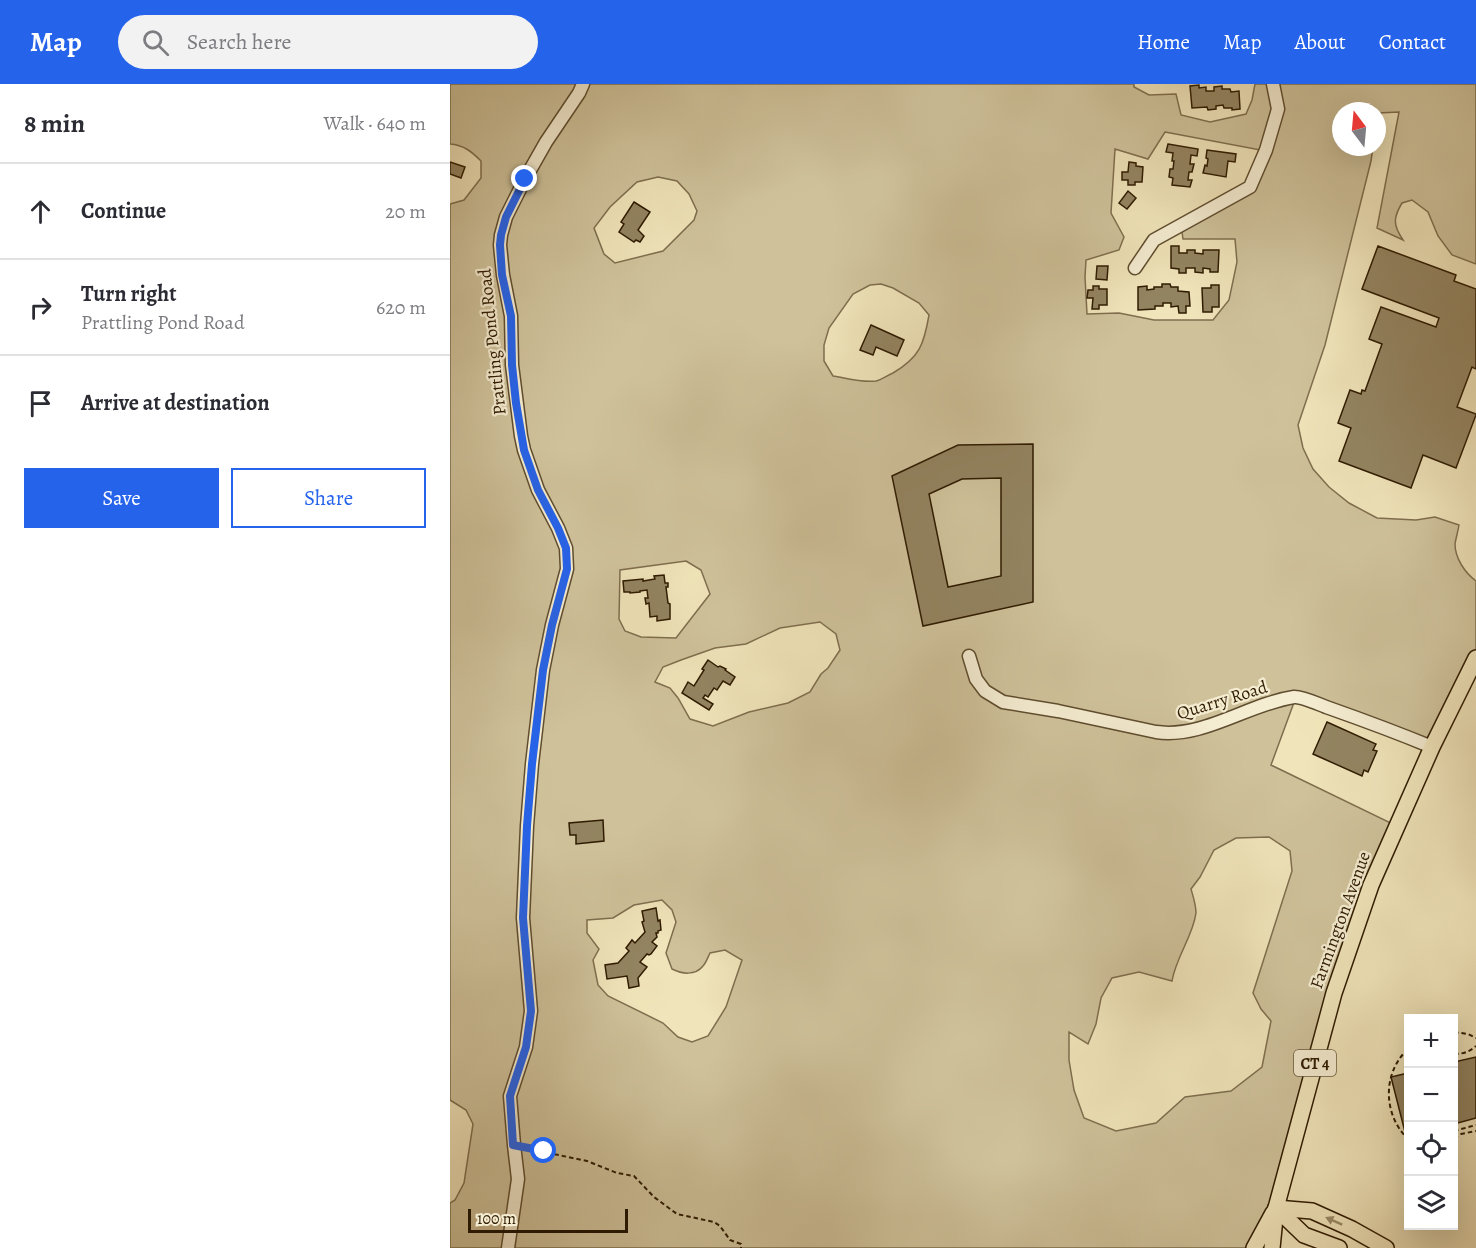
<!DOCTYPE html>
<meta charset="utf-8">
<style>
:root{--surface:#fff;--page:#f2f2f3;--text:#2b2b33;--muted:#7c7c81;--line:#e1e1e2;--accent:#2563eb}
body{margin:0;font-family:Alegreya,serif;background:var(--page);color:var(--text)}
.controls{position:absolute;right:18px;bottom:18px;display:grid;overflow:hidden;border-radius:0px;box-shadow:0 6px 24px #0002}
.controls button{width:54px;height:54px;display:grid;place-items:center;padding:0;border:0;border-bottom:2px solid var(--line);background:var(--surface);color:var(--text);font:30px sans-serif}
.compass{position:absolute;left:882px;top:18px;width:54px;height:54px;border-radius:50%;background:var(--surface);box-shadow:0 6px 24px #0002;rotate:344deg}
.scale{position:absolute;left:18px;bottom:15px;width:160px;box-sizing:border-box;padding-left:6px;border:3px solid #2f1b01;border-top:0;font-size:16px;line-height:21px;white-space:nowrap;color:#2f1b01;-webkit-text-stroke:4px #f5edd2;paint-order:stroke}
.stop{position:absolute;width:18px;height:18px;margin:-14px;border:4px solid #2563eb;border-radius:50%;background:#fff}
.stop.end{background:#2563eb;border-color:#fff;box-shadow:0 2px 6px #0008}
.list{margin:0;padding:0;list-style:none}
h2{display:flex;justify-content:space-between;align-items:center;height:78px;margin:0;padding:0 24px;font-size:26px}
h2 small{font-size:20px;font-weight:400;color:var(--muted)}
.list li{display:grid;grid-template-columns:39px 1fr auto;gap:18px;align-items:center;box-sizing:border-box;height:96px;padding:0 24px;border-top:2px solid var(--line)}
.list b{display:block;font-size:22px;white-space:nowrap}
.list p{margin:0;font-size:20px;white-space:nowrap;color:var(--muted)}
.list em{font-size:20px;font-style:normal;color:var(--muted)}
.actions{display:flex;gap:12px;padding:18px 24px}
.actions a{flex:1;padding:14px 0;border:2px solid var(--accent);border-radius:0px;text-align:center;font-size:21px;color:var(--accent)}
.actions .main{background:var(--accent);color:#fff}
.icon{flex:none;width:33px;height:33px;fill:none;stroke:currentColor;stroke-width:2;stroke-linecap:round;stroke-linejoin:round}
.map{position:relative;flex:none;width:1026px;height:1164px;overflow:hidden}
header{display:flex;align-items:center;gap:36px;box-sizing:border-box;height:84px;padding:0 30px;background:var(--accent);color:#fff}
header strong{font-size:28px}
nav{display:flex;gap:33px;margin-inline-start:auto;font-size:21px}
.search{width:420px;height:54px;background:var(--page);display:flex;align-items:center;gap:15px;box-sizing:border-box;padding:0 21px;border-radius:33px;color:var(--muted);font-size:22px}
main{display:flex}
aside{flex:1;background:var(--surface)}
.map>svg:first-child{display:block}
.green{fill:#cfc29b;stroke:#7f6e4e;stroke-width:1.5;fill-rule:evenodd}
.building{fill:#938461;stroke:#2f1b01;stroke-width:1.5;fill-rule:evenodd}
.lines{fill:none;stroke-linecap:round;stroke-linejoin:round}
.minor-casing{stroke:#5f4d2f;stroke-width:15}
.major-casing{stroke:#2f1b01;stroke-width:18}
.path{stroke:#2f1b01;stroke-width:2;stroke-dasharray:4.5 3;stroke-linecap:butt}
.minor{stroke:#f5edd2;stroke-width:12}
.major{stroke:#f0e4ba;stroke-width:15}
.oneway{fill:#998a67}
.route{stroke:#2563eb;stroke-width:8}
.labels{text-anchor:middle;stroke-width:4.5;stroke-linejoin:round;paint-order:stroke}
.shield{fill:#f5edd2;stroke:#6a5a40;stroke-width:1.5}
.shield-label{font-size:16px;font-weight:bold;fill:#2f1b01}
.street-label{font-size:18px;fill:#2f1b01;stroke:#f5edd2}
</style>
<header>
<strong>Map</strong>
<div class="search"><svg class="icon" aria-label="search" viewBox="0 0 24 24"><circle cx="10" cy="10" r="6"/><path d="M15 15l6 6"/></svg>Search here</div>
<nav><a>Home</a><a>Map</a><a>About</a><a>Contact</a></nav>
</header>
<main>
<aside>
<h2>8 min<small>Walk · 640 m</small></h2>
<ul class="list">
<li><svg class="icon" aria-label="ahead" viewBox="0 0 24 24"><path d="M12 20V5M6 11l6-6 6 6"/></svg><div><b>Continue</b></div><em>20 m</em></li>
<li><svg class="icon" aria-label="right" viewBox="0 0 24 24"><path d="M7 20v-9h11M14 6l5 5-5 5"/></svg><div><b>Turn right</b><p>Prattling Pond Road</p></div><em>620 m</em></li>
<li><svg class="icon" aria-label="arrive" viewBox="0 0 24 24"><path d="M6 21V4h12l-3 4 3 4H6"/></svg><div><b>Arrive at destination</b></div></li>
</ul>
<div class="actions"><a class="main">Save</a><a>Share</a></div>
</aside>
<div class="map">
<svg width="1026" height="1164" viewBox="0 0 1026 1164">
<rect width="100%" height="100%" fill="#f0e4ba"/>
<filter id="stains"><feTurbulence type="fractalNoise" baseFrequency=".00333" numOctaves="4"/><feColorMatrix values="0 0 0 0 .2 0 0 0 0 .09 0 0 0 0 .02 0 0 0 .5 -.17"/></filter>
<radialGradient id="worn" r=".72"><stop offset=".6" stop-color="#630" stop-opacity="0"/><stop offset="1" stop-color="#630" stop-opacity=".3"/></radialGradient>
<path class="green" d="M0,0H684V3L699,11L726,10L731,31L760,38L796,30L802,16L805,0H1026V180L1002,171L988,152L978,128L962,116L952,119C943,134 943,141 953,156L927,144L949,28L928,29L927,34V27H891V63H923L921,77L875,261L848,341L853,364L863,385L879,403L899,419L927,434L966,436L985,433L1009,441C1008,447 1006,454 1005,460C1005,474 1015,489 1026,497V574L982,663L846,613L821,681L947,742L921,801L826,1124L804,1164H0V1119L5,1116L14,1099L23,1040L16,1026L0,1016V120L14,116L31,94V77C22,68 14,61 0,60ZM715,48L816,67L800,103L731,141L733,155H785L787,178L779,216L763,236H704L669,229L637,230L635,193L636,176L669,166L674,153L661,129L665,65L698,75ZM208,93L227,97L239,110L247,127L244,136L213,167L165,179L154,170L144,144L160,123L187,98ZM431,200L443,204L469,219L479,231C474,260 470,273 443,289C438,291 431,296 426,297C412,299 396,294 383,292L374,277V261L379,244L403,210L420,201ZM236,477L251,486L260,510L226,554L191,553L175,547L169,535L170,486ZM370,538L386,550L390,566L378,584L371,590L360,608L338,619L299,628L263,642L240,635L228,614L220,604L205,598L213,583L231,576L265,564L296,560L330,544ZM819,753L840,767L842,787L803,909L811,925L821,937L812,983L781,1007L735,1013L706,1039L666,1047L634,1034L624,1006L619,976V948L638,960L646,940L651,914L662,894L689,888L722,897C726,873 743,852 746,829C746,821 743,812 741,805L750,793L764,766L786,754ZM212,816L222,826L226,838L216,869L222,885C232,890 245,892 253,882C256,879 258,873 260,869L275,866L292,876L276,923L258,952L242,958L228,953L213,939L158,912L148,901L143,876L149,865L137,849V836L163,834L184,821Z"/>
<g class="building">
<path d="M749,1V4L756,3V7H764V3L772,2V5H780L781,8L789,7L790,25L782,26V24H774L773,21L766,22V25L758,26L757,23L742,24L740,2Z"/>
<path d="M718,60L748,65L747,72L741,71L740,80H744L742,88H739L738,96H742L740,103L722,101L723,94L719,93L720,85H723L724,77H722L723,69L716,68Z"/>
<path d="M757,66L786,70L785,78L778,77L776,93L753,89L755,81L757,82L758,75L756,74Z"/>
<path d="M0,78L15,83L11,94L0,90Z"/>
<path d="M679,78L686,79V82L693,83L692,98H685V101H678V96H672V88H678Z"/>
<path d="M678,107L686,114L677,125L669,119Z"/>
<path d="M184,118L200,128L188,146L194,152L190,158L186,156L184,158L169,148L174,140L171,138Z"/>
<path d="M721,162H729V169H737V166H745V169L753,170V166H769L768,188H760V185L753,184V189L745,188V184H736V189H729V185L721,184Z"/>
<path d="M928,162L1006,191L1004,197L1026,205V285L1022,283L1007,323L1026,330V331L1006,384L973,371L961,404L889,377L901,344L888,339L900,306L911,310L912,306L915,307L932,260L919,255L931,223L986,243L989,234L912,205Z"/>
<path d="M647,182H658L657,196L646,195Z"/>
<path d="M712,200H720L721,203H728V207L739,208L740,222H736V229H729L728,222L721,223V219H713V222H705V225L688,226V203L697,202V206L704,205V203H712Z"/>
<path d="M761,201H769V223H762V228H753L752,204H761Z"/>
<path d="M643,202H649V205H657V221H649V225H642L643,214H637L638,206H643Z"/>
<path d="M421,241L454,256L447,272L426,263L423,271L410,266Z"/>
<path d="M583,360V518L473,542L442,392L508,361ZM551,394V492L498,503L479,410L512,395Z"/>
<path d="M214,491L215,499H218V503H216L218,519L220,520V535L207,537V532L200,533L199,519L196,520L195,514H198L197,506L190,507V508L180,509V508H174L173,497L193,495V497L205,495L204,492Z"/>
<path d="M258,576L268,583L270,582L276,585L275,586L285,593L280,601L273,597L267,606L264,604L258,613L255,611L253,614L263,620L259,626L232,609L238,598L244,602L254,586L252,585Z"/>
<path d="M877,638L926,660L923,666L927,667L918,688L914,686L912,692L863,670Z"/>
<path d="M153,736L154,757L126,760V751H120L119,739Z"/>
<path d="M206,824L208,837L210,836L211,846L208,847V849H206L207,853L202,858L207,862L201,870L199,871L197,870L190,878L197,883L188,894L189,902L179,904L177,892L157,895L155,881L168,879L179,867L176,864L182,856L185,859L195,848L192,838L194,837L192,827Z"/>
<path d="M1026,973V1034L1004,1040V978Z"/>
<path d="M958,989V1051L956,1052L941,993Z"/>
</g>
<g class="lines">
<g class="minor-casing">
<g id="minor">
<path d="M685,184L704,156L800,103L816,66L828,25L823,0"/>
<path d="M519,572L526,595L535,607L553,618L608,627L706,648C753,655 798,620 844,613C852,612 870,621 879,624C913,636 948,649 982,663"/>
<path d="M58,1164L68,1095L64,1061L60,1012L76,963L81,927L73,834L77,742L82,680L93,586L102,541L117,485L116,464L108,444L88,406L74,366L71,352L62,281L61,232L53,191L50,161L51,151L56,133L75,95L96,58L129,9L133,0"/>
</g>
</g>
<g class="major-casing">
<g id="major">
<path d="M826,1124L862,1127L902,1145L936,1164"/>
<path d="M826,1124L854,1151L889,1164"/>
<path d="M804,1164L823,1129"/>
<path d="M822,1164L826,1124L884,909L921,801L982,663L1026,574"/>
</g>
</g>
<g class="path">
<path d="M1004,948L1018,950L1026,954"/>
<path d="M958,965C932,989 933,1031 958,1055"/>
<path d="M1004,970C1013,970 1019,968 1026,962"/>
<path d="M1004,1047L1026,1041"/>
<path d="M1004,1054L1011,1050L1026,1047"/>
<path d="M75,1064L137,1077L167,1089L184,1092L204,1113L227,1130L264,1138L270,1142L280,1156L291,1160V1164"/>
</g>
<use href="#minor" class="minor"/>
<use href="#major" class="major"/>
</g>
<defs><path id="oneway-solid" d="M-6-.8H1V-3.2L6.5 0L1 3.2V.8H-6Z" transform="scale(1.5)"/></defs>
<use class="oneway" href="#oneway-solid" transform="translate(884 1137) rotate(-156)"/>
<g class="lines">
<path class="route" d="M75,95L56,133L51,151L50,161L52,191L61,232L62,281L66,319L74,366L88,406L108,444L116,464L117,485L102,541L93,586L82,680L77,742L73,834L81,927L76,963L60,1012L63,1061L94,1067"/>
</g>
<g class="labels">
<rect class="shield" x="844" y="966" width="42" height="26" rx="4.5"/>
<g class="shield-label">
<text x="865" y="985">CT 4</text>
</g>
<g class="street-label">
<text transform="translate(42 258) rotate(-96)" y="6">Prattling Pond Road</text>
<text transform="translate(772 616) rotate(-17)" y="6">Quarry Road</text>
<text transform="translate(890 836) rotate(-70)" y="6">Farmington Avenue</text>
</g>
</g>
<rect width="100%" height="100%" filter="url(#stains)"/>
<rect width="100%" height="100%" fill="url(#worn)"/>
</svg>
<div class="controls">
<button>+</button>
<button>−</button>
<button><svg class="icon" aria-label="locate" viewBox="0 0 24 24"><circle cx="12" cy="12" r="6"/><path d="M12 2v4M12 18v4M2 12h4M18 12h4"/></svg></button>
<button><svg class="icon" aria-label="layers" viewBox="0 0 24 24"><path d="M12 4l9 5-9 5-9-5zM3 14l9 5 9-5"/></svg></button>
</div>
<svg class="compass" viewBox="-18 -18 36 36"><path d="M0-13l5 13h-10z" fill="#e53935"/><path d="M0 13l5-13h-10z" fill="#7c7c81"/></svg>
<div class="scale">100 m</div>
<div class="stop" style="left:94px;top:1067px"></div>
<div class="stop end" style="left:75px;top:95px"></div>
</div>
</main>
